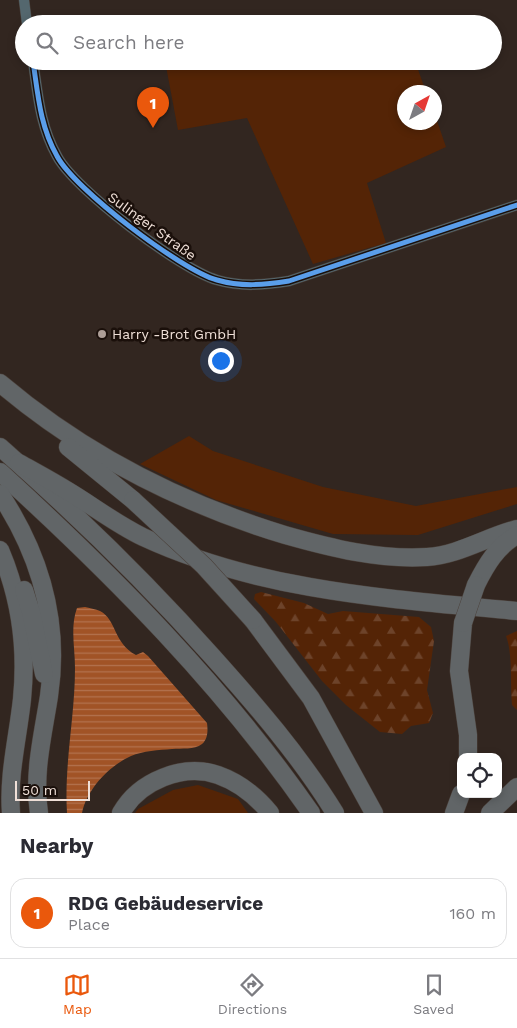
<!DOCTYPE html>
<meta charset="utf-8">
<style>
:root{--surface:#fff;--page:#f2f2f3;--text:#2b2b33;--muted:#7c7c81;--line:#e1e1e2;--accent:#ea580c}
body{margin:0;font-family:"Work Sans",sans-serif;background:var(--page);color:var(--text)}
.controls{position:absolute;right:15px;bottom:15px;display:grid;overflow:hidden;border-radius:10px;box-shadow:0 2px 8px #0003}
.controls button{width:45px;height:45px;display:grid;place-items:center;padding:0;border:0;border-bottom:1px solid var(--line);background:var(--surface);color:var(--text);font:25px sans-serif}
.compass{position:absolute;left:397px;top:85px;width:45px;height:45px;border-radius:50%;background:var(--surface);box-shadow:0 2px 8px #0003;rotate:40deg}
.scale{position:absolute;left:15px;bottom:12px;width:75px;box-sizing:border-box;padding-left:5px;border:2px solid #efdfd7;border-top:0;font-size:14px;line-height:18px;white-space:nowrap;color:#efdfd7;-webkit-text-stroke:4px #1a0f0a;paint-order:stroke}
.you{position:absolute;left:220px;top:360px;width:18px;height:18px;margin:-12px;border:4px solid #fff;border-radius:50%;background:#1a73e8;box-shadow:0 0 0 8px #1a73e833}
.badge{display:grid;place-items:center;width:32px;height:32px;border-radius:50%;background:var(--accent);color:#fff;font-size:16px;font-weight:700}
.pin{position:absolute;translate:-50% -41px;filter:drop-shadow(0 1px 2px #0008)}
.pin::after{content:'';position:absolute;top:26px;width:18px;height:15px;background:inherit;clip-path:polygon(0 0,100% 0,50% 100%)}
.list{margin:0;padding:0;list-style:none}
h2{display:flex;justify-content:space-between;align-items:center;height:65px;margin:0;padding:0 20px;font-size:21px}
h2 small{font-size:16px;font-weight:400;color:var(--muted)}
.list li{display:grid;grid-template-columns:32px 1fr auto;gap:15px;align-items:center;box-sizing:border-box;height:70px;margin:0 10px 10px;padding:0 10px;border:1px solid var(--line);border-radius:15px}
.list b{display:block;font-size:19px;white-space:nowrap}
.list p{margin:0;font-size:16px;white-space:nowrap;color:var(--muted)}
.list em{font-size:16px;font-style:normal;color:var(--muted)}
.icon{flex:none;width:28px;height:28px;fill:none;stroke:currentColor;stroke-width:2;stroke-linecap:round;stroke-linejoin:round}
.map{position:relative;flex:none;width:517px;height:813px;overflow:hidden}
.search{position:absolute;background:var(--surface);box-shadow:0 2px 8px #0003;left:15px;right:15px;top:15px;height:55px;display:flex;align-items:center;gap:12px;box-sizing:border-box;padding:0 18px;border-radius:28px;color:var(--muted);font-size:19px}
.sheet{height:145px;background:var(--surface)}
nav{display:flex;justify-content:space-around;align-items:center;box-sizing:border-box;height:70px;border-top:1px solid var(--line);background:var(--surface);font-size:14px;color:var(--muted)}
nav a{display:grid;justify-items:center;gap:2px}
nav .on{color:var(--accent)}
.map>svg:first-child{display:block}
.grass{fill:#542406}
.forest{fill:url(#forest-firs)}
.water{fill:url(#water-rules)}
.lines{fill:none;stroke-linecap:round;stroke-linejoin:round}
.street-casing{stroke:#4b413b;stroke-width:11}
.highway-casing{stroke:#4b413b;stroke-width:19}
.street{stroke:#54676e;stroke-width:10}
.highway{stroke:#616567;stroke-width:18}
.highway-bridge-casing{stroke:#4b413b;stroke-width:19;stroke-linecap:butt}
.highway-bridge{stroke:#616567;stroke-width:18}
.cycleway-casing{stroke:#1a0f0a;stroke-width:8}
.cycleway{stroke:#5a9eea;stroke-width:5}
.poi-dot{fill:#ad9e97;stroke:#1a0f0a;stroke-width:2}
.labels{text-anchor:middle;stroke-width:5;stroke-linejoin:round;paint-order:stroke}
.street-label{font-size:14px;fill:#efdfd7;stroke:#1a0f0a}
.poi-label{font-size:14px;fill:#efdfd7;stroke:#1a0f0a;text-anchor:start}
</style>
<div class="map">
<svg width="517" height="813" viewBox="0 0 517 813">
<defs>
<pattern id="forest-firs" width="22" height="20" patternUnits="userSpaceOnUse" patternTransform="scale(1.25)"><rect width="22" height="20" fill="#542406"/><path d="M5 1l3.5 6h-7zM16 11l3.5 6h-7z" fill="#6d432a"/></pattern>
<pattern id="water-rules" width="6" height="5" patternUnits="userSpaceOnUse" patternTransform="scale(1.25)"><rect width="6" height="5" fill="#a15326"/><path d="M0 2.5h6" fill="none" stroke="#b3734f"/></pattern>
</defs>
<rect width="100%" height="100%" fill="#322620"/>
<g class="grass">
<path d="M165,61H186L187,70L251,61H415L426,92H404V122H434L435,115L446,147L367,183L386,243L313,264L247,118L178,130Z"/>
<path d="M189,436L213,451L323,487L416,506L517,487V504L418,535L333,534L216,500L140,464Z"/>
<path d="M198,785L238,799L248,813H135L138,809L173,790Z"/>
</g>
<g class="forest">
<path d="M261,592L304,603L328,614L343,611L419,617L431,627L434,641L427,690L433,713L429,723L411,726L402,734L380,732L346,705L322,681L276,622L254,599L255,594Z"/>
<path d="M517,631V710L512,705C510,684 513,654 506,636Z"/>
</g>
<path class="water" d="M85,607C89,608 96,609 100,611C117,620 113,643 136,655L143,652L148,656L207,723C208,730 208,739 202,744C194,750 182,748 172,749C159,750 143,751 131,756C109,766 87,789 82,813H67C64,764 75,717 75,668C75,648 70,627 77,608Z"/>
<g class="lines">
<g class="street-casing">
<g id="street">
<path d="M24,0L27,24"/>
<path d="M33,61C38,95 40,126 57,156C74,189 181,270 217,280C241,287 264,285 289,281L517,205"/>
</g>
</g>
<g class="highway-casing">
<g id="highway">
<path d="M0,383C85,455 180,503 285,535C331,548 379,560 427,557C459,555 486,537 517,529"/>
<path d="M0,447C74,512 145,581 211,655C255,704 300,756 335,813"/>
<path d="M68,447L133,500"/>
<path d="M19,463C35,472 52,481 68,491C93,506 116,524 143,537C259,591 391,599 517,611"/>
<path d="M0,472C114,576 223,686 311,813"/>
<path d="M0,494C41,556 60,623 49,696C43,735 33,773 39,813"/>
<path d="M0,550C20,597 27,649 22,699C18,737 8,775 11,813"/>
<path d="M476,585C486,565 497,546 517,535"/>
<path d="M24,590L31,612L44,674"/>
<path d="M253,620L311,698L374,813"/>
<path d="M463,623L459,671L468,735V757"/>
<path d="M121,813C139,781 183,763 218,775C238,782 256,796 270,813"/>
<path d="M454,813L461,794"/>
<path d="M490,813L517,787"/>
</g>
</g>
<use href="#street" class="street"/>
<use href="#highway" class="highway"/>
<g class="highway-bridge-casing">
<g id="highway-bridge">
<path d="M133,500L204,566L253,620"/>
<path d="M463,623L476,585"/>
</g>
</g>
<use href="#highway-bridge" class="highway-bridge"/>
<g class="cycleway-casing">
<path id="cycleway" d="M33,61C38,95 40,126 57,156C74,189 181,270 217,280C241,287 264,285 289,281L517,205"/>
</g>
<use href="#cycleway" class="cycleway"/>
</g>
<circle class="poi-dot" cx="102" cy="334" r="5"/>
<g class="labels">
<g class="street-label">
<text transform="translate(152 226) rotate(36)" y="5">Sulinger Straße</text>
</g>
<g class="poi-label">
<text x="112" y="339">Harry -Brot GmbH</text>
</g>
</g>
</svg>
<div class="controls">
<button><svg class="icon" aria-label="locate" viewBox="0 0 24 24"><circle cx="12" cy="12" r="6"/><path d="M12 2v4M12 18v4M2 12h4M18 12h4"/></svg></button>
</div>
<svg class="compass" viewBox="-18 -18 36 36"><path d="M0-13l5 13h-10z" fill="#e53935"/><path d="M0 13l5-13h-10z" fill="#7c7c81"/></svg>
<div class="scale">50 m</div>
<div class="you"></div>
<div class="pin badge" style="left:153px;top:128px">1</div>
<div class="search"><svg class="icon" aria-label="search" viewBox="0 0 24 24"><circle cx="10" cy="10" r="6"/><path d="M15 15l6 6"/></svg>Search here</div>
</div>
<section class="sheet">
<h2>Nearby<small></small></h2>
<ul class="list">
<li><span class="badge">1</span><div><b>RDG Gebäudeservice</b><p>Place</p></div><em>160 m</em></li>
</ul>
</section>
<nav>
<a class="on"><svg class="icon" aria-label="map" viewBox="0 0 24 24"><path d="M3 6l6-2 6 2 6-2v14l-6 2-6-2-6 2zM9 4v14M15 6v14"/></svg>Map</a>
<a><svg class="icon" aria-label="directions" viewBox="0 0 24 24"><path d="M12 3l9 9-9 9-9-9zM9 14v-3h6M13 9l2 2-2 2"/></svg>Directions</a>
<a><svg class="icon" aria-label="saved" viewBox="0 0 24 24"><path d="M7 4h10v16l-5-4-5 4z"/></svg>Saved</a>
</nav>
